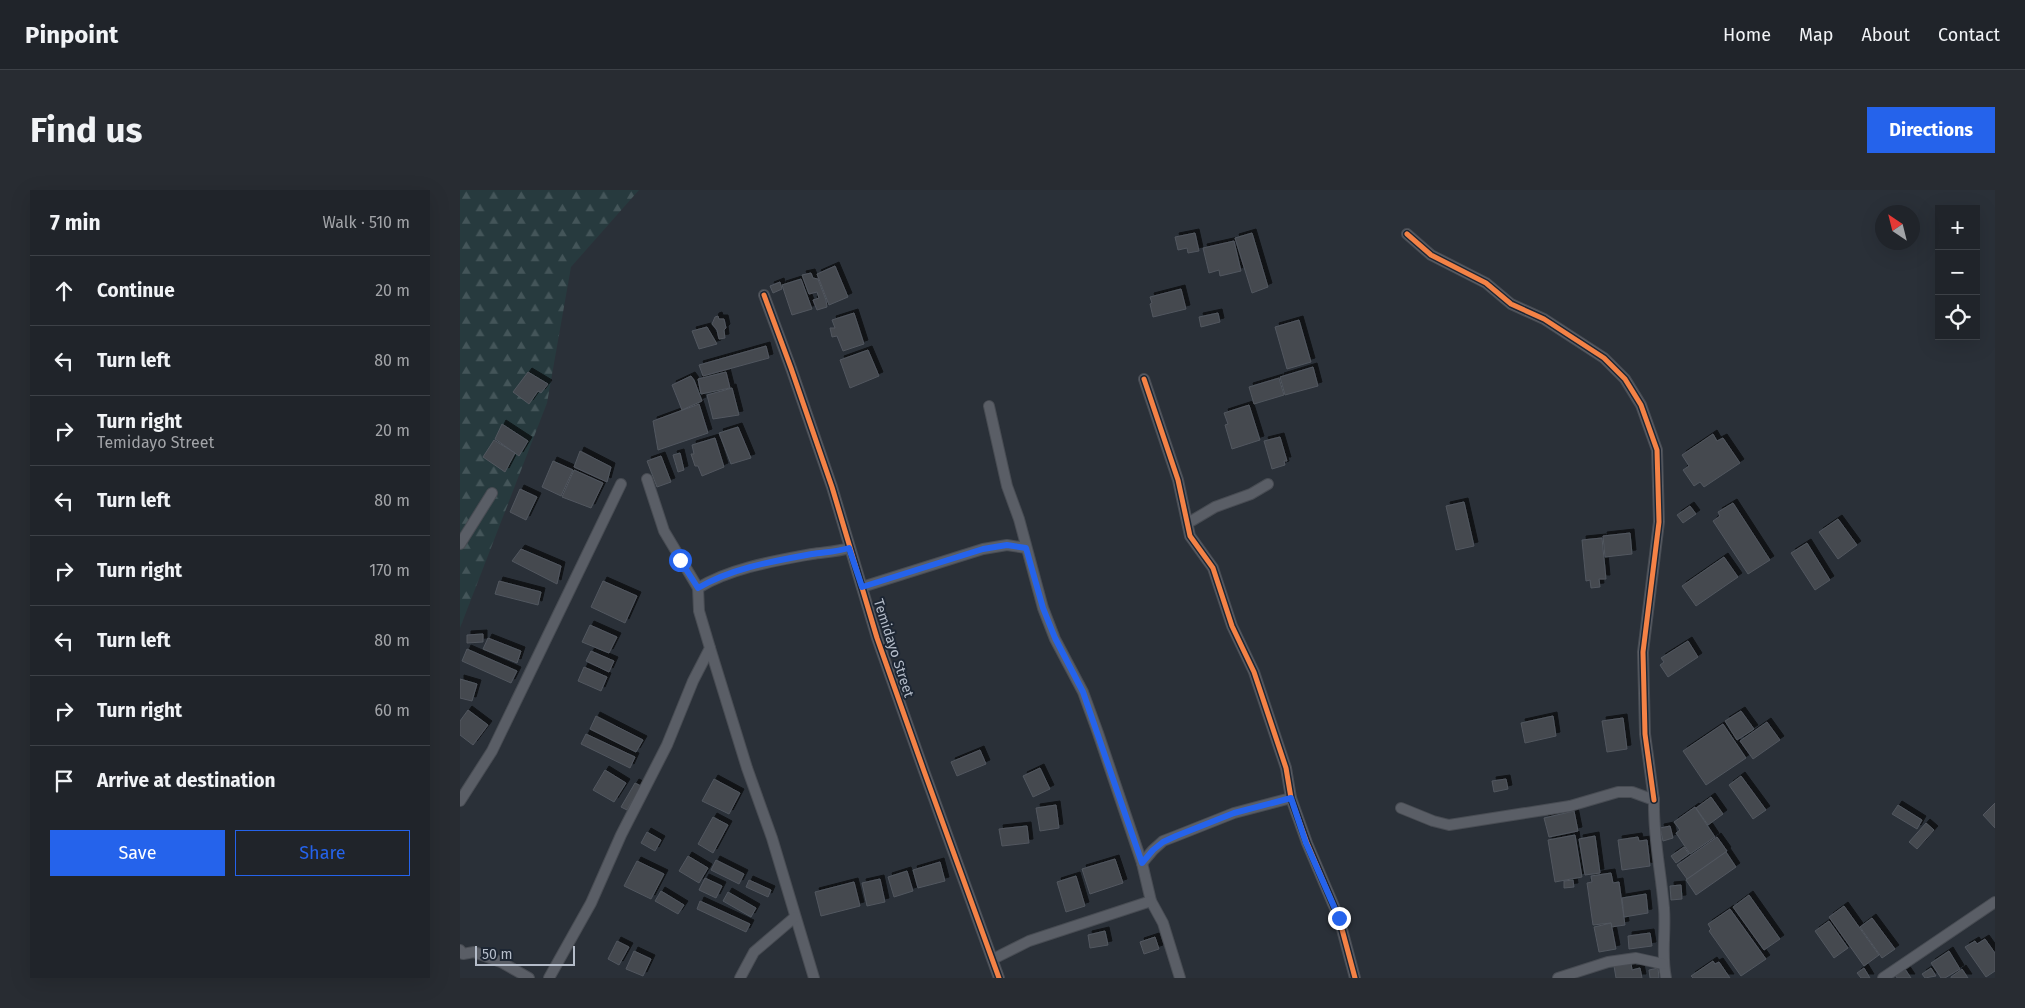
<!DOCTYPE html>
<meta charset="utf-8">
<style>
:root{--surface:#20242a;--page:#282c32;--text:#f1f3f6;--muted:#a2a4a8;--line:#3d4147;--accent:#2563eb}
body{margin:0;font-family:"Fira Sans",sans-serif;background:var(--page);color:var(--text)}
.controls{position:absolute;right:15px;top:15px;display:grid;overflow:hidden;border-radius:0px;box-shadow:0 5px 20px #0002}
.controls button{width:45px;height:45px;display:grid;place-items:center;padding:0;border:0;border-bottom:1px solid var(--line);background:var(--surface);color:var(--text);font:25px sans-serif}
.compass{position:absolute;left:1415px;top:15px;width:45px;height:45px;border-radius:50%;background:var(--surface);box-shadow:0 5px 20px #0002;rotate:325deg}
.scale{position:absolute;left:15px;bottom:12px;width:100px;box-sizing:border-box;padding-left:5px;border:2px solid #b4bcc9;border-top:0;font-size:14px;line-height:18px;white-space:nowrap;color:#b4bcc9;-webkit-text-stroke:4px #1d2633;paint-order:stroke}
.stop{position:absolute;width:15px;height:15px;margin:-11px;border:4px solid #2563eb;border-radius:50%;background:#fff}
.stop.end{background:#2563eb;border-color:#fff;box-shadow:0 1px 5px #0008}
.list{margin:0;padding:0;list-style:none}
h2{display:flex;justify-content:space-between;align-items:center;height:65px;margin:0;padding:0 20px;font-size:21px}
h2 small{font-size:16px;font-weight:400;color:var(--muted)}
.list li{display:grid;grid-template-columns:32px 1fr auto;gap:15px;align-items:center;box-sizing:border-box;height:70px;padding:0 20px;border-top:1px solid var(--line)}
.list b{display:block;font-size:19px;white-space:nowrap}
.list p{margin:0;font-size:16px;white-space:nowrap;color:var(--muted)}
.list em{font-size:16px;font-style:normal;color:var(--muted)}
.actions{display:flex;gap:10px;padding:15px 20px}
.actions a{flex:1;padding:11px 0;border:1px solid var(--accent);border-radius:0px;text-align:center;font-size:18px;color:var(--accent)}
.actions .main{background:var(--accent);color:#fff}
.icon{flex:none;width:28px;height:28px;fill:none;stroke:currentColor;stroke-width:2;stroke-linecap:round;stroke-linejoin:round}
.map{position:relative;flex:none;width:1535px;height:788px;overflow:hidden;border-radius:0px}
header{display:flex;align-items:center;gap:30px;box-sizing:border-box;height:70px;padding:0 25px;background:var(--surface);border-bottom:1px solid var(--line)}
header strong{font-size:24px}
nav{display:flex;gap:28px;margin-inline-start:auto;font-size:18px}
.intro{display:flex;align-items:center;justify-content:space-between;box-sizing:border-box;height:120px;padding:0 30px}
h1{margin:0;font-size:35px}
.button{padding:12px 22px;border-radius:0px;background:var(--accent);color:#fff;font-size:18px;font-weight:700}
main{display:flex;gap:30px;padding:0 30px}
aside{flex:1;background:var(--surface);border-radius:0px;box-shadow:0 5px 20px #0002}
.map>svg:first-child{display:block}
.forest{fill:url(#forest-firs)}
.building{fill:#444950;stroke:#52575f;filter:url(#shadow)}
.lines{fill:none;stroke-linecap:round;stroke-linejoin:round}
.street-casing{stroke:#484c53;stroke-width:12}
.street{stroke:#5a5e66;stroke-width:10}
.cycleway-casing{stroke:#1d2633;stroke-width:8}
.cycleway{stroke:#f48246;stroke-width:5}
.route{stroke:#2563eb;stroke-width:6}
.labels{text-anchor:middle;stroke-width:4;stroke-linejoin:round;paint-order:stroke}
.street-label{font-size:14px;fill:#b4bcc9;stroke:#1d2633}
</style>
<header>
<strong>Pinpoint</strong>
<nav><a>Home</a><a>Map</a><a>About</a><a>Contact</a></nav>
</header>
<div class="intro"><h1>Find us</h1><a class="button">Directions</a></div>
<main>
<aside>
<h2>7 min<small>Walk · 510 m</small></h2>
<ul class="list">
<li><svg class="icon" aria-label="ahead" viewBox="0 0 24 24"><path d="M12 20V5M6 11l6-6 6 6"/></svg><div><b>Continue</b></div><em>20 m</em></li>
<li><svg class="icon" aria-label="left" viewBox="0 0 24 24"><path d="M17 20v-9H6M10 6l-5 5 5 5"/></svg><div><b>Turn left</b></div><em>80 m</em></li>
<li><svg class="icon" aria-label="right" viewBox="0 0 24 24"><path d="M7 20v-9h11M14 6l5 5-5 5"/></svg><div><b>Turn right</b><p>Temidayo Street</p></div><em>20 m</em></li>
<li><svg class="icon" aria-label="left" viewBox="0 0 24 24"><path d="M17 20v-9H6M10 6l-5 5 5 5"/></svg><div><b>Turn left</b></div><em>80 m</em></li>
<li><svg class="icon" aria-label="right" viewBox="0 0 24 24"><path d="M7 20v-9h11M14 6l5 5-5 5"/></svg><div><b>Turn right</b></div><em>170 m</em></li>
<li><svg class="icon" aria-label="left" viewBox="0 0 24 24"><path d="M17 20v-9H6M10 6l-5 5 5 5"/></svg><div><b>Turn left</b></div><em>80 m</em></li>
<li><svg class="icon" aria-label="right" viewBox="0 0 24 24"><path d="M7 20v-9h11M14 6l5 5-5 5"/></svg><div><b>Turn right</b></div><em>60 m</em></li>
<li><svg class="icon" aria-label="arrive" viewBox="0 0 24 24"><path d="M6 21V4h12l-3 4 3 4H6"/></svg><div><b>Arrive at destination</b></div></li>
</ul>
<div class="actions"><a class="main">Save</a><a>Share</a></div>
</aside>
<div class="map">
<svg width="1535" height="788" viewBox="0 0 1535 788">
<defs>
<pattern id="forest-firs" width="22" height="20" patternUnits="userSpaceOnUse" patternTransform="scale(1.25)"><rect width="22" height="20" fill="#273a3e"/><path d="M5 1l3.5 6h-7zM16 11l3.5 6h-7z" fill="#445559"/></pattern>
<filter id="shadow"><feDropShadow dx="4" dy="-4" stdDeviation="0" flood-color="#0009"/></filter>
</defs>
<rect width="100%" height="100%" fill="#2a3038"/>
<path class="forest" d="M0,0H179L111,77L87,213L0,438Z"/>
<g class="building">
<path d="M735,43L739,61L728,63L727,58L718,60L715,47Z"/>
<path d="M792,43L808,97L792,103L775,48Z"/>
<path d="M774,51L781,81L760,86L759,80L749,83L743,58Z"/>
<path d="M375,76L388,107L369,115L357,84Z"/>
<path d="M351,83L353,88L358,89L366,110L367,117L357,120L353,110L359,108L357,102L349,104L342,85Z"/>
<path d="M341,89L352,119L332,125L322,95Z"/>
<path d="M320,92L322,99L313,103L310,96Z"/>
<path d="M721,99L726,119L693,127L690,114L692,113L690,107Z"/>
<path d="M394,123L404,154L383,161L377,146L372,147L370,138H375L372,130Z"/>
<path d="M758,123L760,132L741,137L739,127Z"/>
<path d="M258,126L259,129H264L266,138L264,140L265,148L259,149L257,140L252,134L255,127Z"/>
<path d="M839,130L851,172L827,179L815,137Z"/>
<path d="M247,137L257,154L239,159L232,141Z"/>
<path d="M306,156L309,168L243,186L239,175Z"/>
<path d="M408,160L419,186L390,198L380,170Z"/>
<path d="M853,177L858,196L825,205L820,187Z"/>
<path d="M68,182L88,194L81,203L78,201L69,214L53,202Z"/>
<path d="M266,182L270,198L241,204L238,189Z"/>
<path d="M231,186L234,190L242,211L222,220L212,195Z"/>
<path d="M819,188L824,205L794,214L789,197Z"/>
<path d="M272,198L279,225L253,229L247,205Z"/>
<path d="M239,214L248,243L198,260L193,231Z"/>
<path d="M789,215L800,250L772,259L765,235L768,234L764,223Z"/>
<path d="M42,234L68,251L59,266L35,249Z"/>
<path d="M278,237L291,268L271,274L259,243Z"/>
<path d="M1253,244L1257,251L1263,248L1280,273L1244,297L1240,292L1234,296L1223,280L1229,276L1222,265Z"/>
<path d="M820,247L827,271H824L825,275L812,279L804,251Z"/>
<path d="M255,248L264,277L242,286L238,276H235L231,264H234L232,255Z"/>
<path d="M34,250L55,263L45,282L23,267Z"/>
<path d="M120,261L151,277L147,292L114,277Z"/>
<path d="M220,263L224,280L218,282L213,265Z"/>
<path d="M201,266L211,292L197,297L187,271Z"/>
<path d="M93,271L113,280L101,306L82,297Z"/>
<path d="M114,280L143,293L131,318L102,307Z"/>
<path d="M60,299L77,307L66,330L50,322Z"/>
<path d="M1004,312L1014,356L996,360L986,316Z"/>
<path d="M1273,313L1310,370L1288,384L1253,331L1260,326L1258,322Z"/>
<path d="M1230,316L1236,324L1223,333L1217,325Z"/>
<path d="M1378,329L1397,355L1378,369L1359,342Z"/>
<path d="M1170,343L1172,364L1145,367L1143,346Z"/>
<path d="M1142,348L1146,389H1139L1140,397L1131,398L1130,390L1126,391L1122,350Z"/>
<path d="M1347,353L1370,390L1355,400L1331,363Z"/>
<path d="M61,359L101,376L97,394L52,371Z"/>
<path d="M1264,367L1278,387L1236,416L1222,396Z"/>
<path d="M39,391L81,402L78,415L35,404Z"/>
<path d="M143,391L177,406L165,433L131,417Z"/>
<path d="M130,435L157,447L149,463L122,452Z"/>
<path d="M23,444V452L7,453V445Z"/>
<path d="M28,448L61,461L57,473L23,459Z"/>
<path d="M1228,451L1238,467L1208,487L1200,475L1204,472L1201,468Z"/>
<path d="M7,459L57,481L51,493L2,471Z"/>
<path d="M131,461L154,471L149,482L126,471Z"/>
<path d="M124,477L147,487L141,501L118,491Z"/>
<path d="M0,489L17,494L12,511L0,508Z"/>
<path d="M8,520L28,535L13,555L0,545V531Z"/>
<path d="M1281,521L1294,539L1277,550L1265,531Z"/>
<path d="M136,526L183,550L176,562L130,539Z"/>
<path d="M1093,526L1096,546L1065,553L1061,533Z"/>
<path d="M1163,528L1167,559L1147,562L1142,531Z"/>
<path d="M1307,532L1320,550L1293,569L1280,551Z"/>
<path d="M1263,534L1286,568L1246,595L1223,561Z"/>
<path d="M126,544L175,567L170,578L121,554Z"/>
<path d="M520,560L526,574L497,586L491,572Z"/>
<path d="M580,578L590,599L573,607L563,586Z"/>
<path d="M145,580L166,593L154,612L133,600Z"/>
<path d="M1281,586L1306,620L1293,629L1269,595Z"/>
<path d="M254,589L280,603L269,624L242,611Z"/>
<path d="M1046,589L1048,599L1034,602L1032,591Z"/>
<path d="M175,593L181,596L167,620L161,617Z"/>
<path d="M1251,607L1263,624L1248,635L1236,618Z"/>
<path d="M1535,613V638L1523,625Z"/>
<path d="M596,615L599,638L580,641L576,618Z"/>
<path d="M1438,615L1462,630L1457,639L1432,624Z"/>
<path d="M1235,617L1255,647L1230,664L1216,643L1220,640L1214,632Z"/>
<path d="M1114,621L1118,641L1089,647L1084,628Z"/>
<path d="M253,627L268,635L253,663L238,654Z"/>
<path d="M1466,633L1474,640L1457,659L1449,652Z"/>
<path d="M567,636L569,653L542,656L539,639Z"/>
<path d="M1210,636L1213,648L1203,651L1200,638Z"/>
<path d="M187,642L201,650L195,661L181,653Z"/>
<path d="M1115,645L1122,687L1095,692L1088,650Z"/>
<path d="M1135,646L1140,683L1125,685L1119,649Z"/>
<path d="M1178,647L1179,651L1187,650L1190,676L1162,680L1158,650Z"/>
<path d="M1257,647L1267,661L1227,689L1217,675Z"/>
<path d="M1224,657L1229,664L1216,673L1211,666Z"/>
<path d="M1266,662L1276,677L1236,705L1226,690Z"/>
<path d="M228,666L248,678L239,693L219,681Z"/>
<path d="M655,669L663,693L630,704L622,679Z"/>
<path d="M256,670L284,684L279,694L251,680Z"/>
<path d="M177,671L204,684L191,709L164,696Z"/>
<path d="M480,672L485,691L458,698L453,680Z"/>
<path d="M447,681L453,701L434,707L428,687Z"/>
<path d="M1151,683L1153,693L1159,692L1165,735L1151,737V733L1133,735L1127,693L1132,692L1131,686Z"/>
<path d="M616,686L625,716L606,722L597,692Z"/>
<path d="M245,688L262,696L256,708L239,700Z"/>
<path d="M420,689L425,712L407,716L402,693Z"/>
<path d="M289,690L311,700L308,707L286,697Z"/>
<path d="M1113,690L1114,697L1104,698V691Z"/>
<path d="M394,692L400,716L361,726L355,702Z"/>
<path d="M1221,695L1222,709L1211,710L1210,696Z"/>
<path d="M201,701L224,715L218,724L195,711Z"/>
<path d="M268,702L296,718L291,727L263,711Z"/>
<path d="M1186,704L1188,723L1164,727L1162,708Z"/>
<path d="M1289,705L1320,749L1304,760L1273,717Z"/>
<path d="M240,711L290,734L286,742L237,719Z"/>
<path d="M1384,716L1419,765L1404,776L1369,727Z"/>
<path d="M1270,719L1306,769L1281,786L1249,741L1251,739L1248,734Z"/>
<path d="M1412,728L1435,759L1422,768L1400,737Z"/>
<path d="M1369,731L1388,758L1374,768L1355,741Z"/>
<path d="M1151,733L1156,759L1139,762L1134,737Z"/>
<path d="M645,741L648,755L630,758L628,745Z"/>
<path d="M1190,743L1192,756L1169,759L1168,746Z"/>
<path d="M695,747L699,759L684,764L680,752Z"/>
<path d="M1525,749L1535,763V781L1526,787L1505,757L1515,751L1517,754Z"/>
<path d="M157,751L169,757L159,775L148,769Z"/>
<path d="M174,761L191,769L183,786L166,779Z"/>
<path d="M1489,761L1500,779L1485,788H1481L1471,773Z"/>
<path d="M1253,771L1255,774L1259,772L1270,788H1233L1231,786Z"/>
<path d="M1171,773L1172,780L1180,778L1182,788H1156L1154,776Z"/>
<path d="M1198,778L1199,788H1190L1189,780Z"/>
<path d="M1404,778L1410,788H1401L1397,783Z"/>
<path d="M1471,778L1476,786L1465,788L1462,784Z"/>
<path d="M1445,779L1451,788H1437L1436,786Z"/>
<path d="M1502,779L1508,788H1491V787Z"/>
</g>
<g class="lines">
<g class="street-casing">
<g id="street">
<path d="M947,44L971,65L1026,93L1051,114L1084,129L1144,168L1165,189L1181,215L1197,260L1199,332L1183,462L1185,544L1194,610"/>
<path d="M304,105L331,178L372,297L417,448L464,581L539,788"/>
<path d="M684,189L718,290L730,346L753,378L772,436L794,482L826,578L831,608L847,653L879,728L895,788"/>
<path d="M529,216L547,296L559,329L583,418L595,449L623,502L638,543L682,673L691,711L703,733L720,788"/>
<path d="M728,333L755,317L791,304L808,294"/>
<path d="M0,354L32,303"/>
<path d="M402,397L523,359L547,355L566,358"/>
<path d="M238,398C271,378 314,371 352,364C365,362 376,362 389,358"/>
<path d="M250,458L287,578L312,648L354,788"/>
<path d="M0,611L32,561L161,294"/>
<path d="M941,618L973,631L989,635L1110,616L1158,602H1172L1194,610C1193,647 1201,682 1204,718C1206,742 1201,765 1206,788"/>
<path d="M682,673L693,660L703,651L716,646L774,623L831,608"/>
<path d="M0,760L3,764L14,762L41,772L69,788"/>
<path d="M533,769L569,751L691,711"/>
<path d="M89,788L131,713L161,645L207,555L233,491L250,458L239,421L238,398L204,341L187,289"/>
<path d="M280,788L294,762L335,727"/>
<path d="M1098,788L1148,772L1176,768L1203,774"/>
<path d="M1423,788L1535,712"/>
</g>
</g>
<use href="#street" class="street"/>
<g class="cycleway-casing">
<g id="cycleway">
<path d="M947,44L971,65L1026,93L1051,114L1084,129L1144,168L1165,189L1181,215L1197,260L1199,332L1183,462L1185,544L1194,610"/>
<path d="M304,105L331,178L372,297L417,448L464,581L539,788"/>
<path d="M684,189L718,290L730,346L753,378L772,436L794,482L826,578L831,608L847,653L879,728L895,788"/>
</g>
</g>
<use href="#cycleway" class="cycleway"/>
</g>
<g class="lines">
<path class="route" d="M220,370L238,398C271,378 314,371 352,364C365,362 376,362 389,358L402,397L523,359L547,355L566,358L583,418L595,448L623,502L682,673L693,660L703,652L716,646L774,623L831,608L846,653L879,728"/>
</g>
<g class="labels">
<g class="street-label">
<text transform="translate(434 458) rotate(72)" y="5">Temidayo Street</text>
</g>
</g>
</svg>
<div class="controls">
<button>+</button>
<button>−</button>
<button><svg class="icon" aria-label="locate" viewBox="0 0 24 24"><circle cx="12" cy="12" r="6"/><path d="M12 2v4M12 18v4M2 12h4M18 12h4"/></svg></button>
</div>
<svg class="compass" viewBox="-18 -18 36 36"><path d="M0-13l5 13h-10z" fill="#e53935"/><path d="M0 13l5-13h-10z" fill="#a2a4a8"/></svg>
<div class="scale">50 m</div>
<div class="stop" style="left:220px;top:370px"></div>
<div class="stop end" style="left:879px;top:728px"></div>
</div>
</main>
